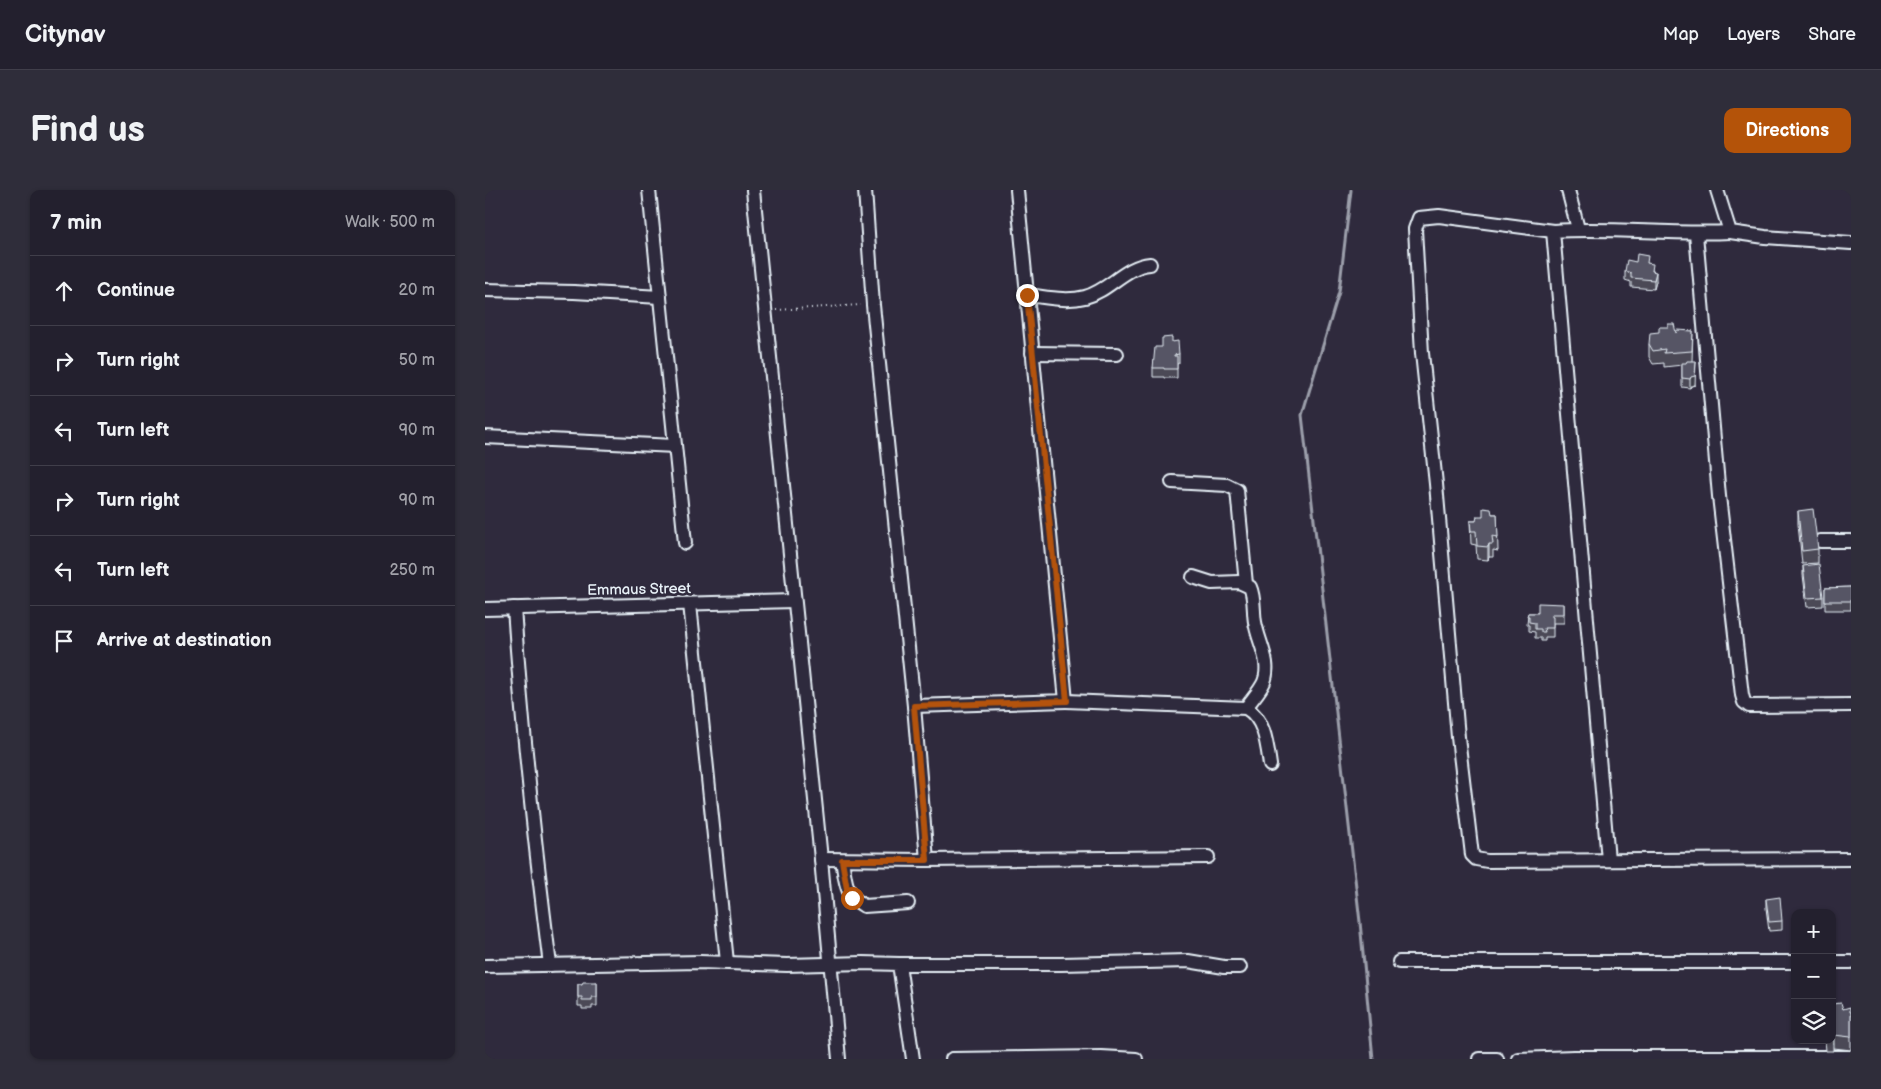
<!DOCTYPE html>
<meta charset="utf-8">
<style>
:root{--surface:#23202e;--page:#2f2d3a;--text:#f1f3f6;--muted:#a3a3aa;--line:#403e4a;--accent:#b45309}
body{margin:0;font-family:"Balsamiq Sans",sans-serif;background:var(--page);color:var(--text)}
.controls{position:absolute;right:15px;bottom:15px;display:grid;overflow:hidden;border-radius:10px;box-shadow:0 1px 4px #0004}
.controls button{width:45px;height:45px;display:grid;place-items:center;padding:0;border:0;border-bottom:1px solid var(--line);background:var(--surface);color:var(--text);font:25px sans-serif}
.stop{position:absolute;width:15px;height:15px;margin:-11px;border:4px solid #b45309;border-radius:50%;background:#fff}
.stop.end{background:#b45309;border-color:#fff;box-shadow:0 1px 5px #0008}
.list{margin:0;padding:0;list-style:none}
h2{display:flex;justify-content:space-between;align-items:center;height:65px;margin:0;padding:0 20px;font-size:21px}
h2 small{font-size:16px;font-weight:400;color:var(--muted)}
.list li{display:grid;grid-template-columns:32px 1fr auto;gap:15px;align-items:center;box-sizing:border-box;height:70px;padding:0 20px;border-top:1px solid var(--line)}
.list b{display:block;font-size:19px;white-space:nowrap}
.list em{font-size:16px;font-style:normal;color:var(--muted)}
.icon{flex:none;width:28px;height:28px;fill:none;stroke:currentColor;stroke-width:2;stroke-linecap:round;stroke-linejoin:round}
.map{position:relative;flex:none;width:1366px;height:869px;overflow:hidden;border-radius:10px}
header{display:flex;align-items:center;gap:30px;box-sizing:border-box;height:70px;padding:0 25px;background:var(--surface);border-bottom:1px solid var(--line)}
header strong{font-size:24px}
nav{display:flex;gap:28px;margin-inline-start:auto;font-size:18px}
.intro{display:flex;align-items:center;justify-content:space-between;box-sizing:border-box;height:120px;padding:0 30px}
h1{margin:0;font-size:35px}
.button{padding:12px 22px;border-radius:10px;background:var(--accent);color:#fff;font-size:18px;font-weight:700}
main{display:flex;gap:30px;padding:0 30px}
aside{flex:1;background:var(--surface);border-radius:10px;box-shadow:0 1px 4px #0004}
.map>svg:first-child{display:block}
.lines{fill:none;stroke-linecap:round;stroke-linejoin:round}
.stream{stroke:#9c9fab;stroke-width:3}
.minor-casing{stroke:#e8f1f8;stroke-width:16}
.path{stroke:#e8f1f8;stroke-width:2;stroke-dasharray:1 4;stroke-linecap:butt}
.minor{stroke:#2f2a3d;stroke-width:12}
.wall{fill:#4b4957;stroke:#e8f1f8}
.shaded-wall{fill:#3d3c47;stroke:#e8f1f8}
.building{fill:#575565;stroke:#e8f1f8}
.route{stroke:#b45309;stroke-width:6}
.labels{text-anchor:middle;stroke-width:5;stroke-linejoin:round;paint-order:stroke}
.street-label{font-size:15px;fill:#e8f1f8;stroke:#2f2a3d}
</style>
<header>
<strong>Citynav</strong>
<nav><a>Map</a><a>Layers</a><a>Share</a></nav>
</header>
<div class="intro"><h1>Find us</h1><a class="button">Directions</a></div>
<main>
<aside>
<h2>7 min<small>Walk · 500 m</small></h2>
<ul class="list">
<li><svg class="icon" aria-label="ahead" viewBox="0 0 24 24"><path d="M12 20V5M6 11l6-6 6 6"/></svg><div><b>Continue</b></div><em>20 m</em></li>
<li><svg class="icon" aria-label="right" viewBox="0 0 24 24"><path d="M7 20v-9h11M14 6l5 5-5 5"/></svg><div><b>Turn right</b></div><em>50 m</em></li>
<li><svg class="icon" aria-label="left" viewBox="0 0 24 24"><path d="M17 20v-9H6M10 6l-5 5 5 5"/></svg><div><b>Turn left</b></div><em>90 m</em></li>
<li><svg class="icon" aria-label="right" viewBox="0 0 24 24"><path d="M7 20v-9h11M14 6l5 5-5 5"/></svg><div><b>Turn right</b></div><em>90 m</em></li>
<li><svg class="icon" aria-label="left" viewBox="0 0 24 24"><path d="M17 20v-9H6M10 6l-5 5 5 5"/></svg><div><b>Turn left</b></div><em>250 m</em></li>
<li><svg class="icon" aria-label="arrive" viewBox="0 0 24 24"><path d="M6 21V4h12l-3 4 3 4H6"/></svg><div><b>Arrive at destination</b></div></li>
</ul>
</aside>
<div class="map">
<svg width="1366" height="869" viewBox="0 0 1366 869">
<rect width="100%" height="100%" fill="#2f2a3d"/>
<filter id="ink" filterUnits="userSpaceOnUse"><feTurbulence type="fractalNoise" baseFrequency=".02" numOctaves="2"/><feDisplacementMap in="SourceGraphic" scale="10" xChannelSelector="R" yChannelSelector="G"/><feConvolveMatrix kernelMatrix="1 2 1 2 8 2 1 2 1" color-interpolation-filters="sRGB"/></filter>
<g filter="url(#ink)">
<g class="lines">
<path class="stream" d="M866,0L854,102L817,225L875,732L888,869"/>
<g class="minor-casing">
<g id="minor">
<path d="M164,0L200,353"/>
<path d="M268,0L336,669L354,869"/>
<path d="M1083,0L1093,39"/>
<path d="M1232,0L1245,42L1280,47L1366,53"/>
<path d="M1068,41L954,26L934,28L930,39L937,163L951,294L973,547L987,665L991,669L1002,671L1366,669"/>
<path d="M1211,44L1234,306L1257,505L1259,512L1264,516L1366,515"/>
<path d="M0,100L89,102L175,107"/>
<path d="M542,105C561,107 581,112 600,107C624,101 640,76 665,74"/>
<path d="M547,163L632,164"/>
<path d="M0,247L190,256"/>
<path d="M687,292L742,295L752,300L761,394"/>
<path d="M1335,351H1366"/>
<path d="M708,387L727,393L754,392L765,397C770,408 768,421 770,432C773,452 787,472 779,492C775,501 767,509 761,518"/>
<path d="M205,414L242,772"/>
<path d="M29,418C37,538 50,657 65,775"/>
<path d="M0,419L309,411"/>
<path d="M581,511L761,518C780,529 782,555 785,575"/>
<path d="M429,516L581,511L532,0"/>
<path d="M336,669L442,670L429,516L388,115L380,0"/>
<path d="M357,670C361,691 359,704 379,716L423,713"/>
<path d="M442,670L723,667"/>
<path d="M1123,670L1068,41C1127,37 1186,45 1245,42"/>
<path d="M914,772H1310"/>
<path d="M1347,772H1366"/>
<path d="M414,774H576L703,771L739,777H755"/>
<path d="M0,776L215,772L302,775L378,773L414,774L428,869"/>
<path d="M467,869L616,867L651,869"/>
<path d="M994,869H1012"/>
<path d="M1033,869L1089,867H1366"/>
</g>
</g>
<path class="path" d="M291,120L376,115"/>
<use href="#minor" class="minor"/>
</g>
<g class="wall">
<path d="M1163,73L1168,81L1171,91L1169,99L1146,97V92L1140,90V81Z"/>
<path d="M1208,141L1207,171L1210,195L1206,196L1205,198L1197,197V175L1179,177V173L1168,174L1164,167V154L1191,143Z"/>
<path d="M687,152L694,164V173L692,174V188H679V187H668V178L677,157Z"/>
<path d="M1313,321L1333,359V373L1317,374L1313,334Z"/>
<path d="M1007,324H1012L1013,361L1008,360V367H1004L1003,370L992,369L991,355L986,354L985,331H991L998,326Z"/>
<path d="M1318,376L1338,407V416L1322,417L1318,385Z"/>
<path d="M1366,397V420H1340V398Z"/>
<path d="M1079,414V433H1068V447H1060V451H1056V448H1050V442L1044,441V435H1042L1043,423H1053Z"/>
<path d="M1281,709L1297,731V740L1284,741L1281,718Z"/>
<path d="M112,792V816H107V819H97V816H93V794H97Z"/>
<path d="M1347,814L1358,819L1365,822H1366V860L1349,858L1348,861H1341L1340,850H1347Z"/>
</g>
<g class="shaded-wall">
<path d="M1171,82V91L1169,99V90Z"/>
<path d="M1211,171L1210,195L1206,196L1205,198V189Z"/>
<path d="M1004,354V367L1003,370V357Z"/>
<path d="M1349,845V858L1348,861V848Z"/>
</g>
<g class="building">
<path d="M1152,64L1163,66L1162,73L1168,74L1167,81L1171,82L1169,90L1146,88V83L1140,81L1142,70L1151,72Z"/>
<path d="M1183,134H1189L1191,143L1192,140L1208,141L1207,161L1179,163L1180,159L1168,161L1164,154L1165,143L1174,142V137H1183Z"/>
<path d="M687,147V152L693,151L694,164L689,165V166H692V179H679V178H668L670,157H677V148Z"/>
<path d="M1202,171H1211L1210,186L1206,187L1205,189L1197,188V173H1201Z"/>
<path d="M998,318L1006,319L1007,324H1012L1013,347L1007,346L1008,354H1004L1003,357L992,356L991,341H986L985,331H991L992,326H998Z"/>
<path d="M1328,319L1333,359L1317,361L1313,321Z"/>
<path d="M1334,374L1338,407L1322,408L1318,376Z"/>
<path d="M1366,397V411H1340V398Z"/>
<path d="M1053,413L1079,414V424H1067V427H1068V438H1059L1060,442H1056V439H1050V433L1044,432V426H1042L1043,423H1053Z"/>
<path d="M1295,707L1297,731L1284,732L1281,709Z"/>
<path d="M98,792H112V807H107V810H97V807H93V794H97Z"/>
<path d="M1356,813L1358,819L1365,817V822H1366V847L1349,845L1348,848H1347V814Z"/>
</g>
</g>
<g class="lines" filter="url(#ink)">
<path class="route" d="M367,708L362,699L357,670H442L429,516L582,511L542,105"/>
</g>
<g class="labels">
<g class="street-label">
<text transform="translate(154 399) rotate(-1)" y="5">Emmaus Street</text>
</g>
</g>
</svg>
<div class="controls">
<button>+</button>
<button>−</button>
<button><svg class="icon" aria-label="layers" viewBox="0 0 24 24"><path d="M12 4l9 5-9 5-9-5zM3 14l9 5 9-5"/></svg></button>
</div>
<div class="stop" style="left:367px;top:708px"></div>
<div class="stop end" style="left:542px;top:105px"></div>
</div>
</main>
